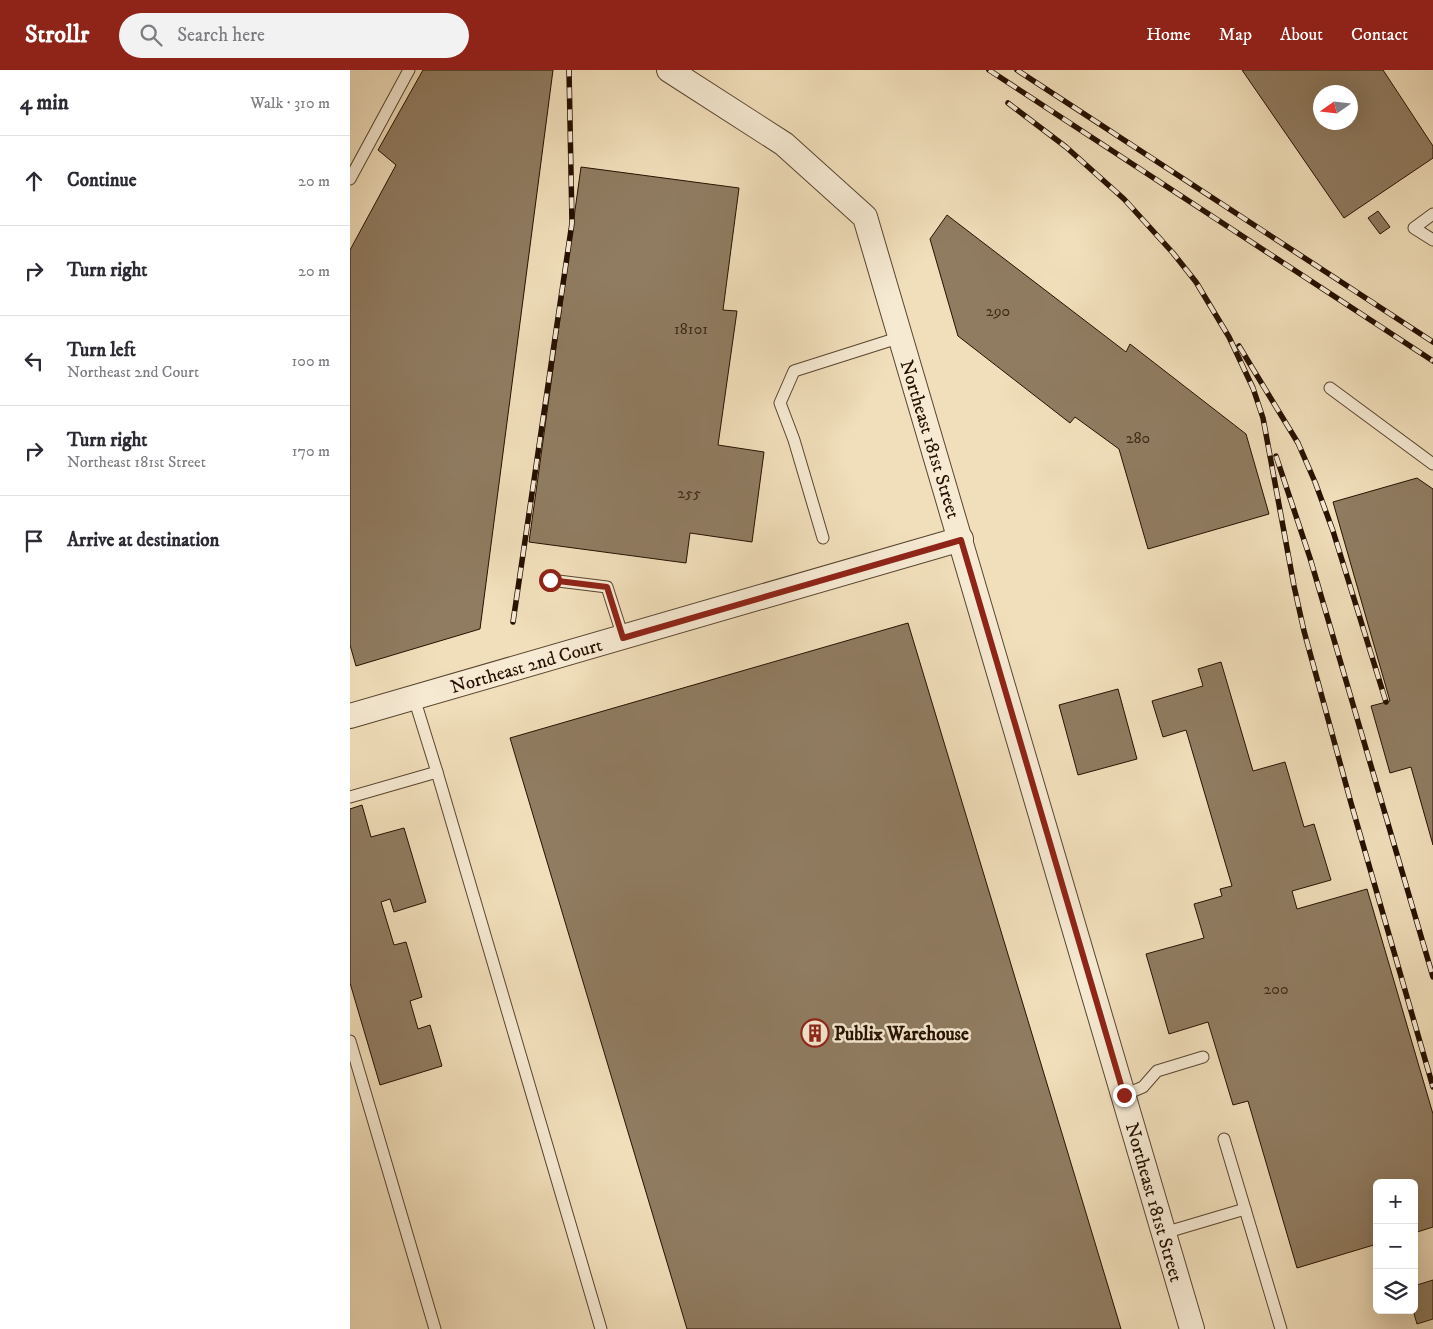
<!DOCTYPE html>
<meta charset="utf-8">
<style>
:root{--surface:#fff;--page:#f2f2f3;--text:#2b2b33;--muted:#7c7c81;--line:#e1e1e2;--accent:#8f2418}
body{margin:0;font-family:"IM FELL DW Pica",serif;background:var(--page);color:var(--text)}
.controls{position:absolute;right:15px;bottom:15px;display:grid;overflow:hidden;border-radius:8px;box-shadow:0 5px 20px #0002}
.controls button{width:45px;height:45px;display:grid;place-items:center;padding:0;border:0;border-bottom:1px solid var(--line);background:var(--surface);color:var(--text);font:25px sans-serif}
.compass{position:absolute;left:963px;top:15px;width:45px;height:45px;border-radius:50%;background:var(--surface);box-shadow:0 5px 20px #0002;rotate:256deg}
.stop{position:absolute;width:15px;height:15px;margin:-11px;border:4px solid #8f2418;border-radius:50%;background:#fff}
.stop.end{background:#8f2418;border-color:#fff;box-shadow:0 1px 5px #0008}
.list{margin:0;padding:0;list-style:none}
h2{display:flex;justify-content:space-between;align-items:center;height:65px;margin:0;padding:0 20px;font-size:21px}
h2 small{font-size:16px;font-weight:400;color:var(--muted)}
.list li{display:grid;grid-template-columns:32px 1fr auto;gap:15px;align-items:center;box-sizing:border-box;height:90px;padding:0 20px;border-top:1px solid var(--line)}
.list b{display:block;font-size:19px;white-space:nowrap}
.list p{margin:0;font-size:16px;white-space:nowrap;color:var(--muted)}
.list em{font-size:16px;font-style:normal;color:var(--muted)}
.icon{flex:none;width:28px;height:28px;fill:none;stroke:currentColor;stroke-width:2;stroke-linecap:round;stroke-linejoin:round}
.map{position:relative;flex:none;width:1083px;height:1259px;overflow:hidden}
header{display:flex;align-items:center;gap:30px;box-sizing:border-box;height:70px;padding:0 25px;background:var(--accent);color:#fff}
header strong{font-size:24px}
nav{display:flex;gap:28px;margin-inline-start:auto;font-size:18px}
.search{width:350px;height:45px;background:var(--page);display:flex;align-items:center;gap:12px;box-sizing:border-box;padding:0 18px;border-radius:28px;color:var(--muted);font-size:19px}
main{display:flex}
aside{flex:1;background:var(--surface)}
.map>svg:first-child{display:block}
.building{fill:#907c61;stroke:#261000;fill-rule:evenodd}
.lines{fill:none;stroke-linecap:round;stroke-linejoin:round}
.lane-casing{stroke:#59442f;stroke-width:13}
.street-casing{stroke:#59442f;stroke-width:26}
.lane{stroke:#f6ead3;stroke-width:11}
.street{stroke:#f6ead3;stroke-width:24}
.rail-casing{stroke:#261000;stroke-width:5.5}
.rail{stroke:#f6ead3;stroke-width:4;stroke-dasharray:11;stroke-linecap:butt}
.route{stroke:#8f2418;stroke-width:6}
.labels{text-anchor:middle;stroke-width:5;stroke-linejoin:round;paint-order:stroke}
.number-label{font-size:16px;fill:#402b18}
.street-label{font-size:19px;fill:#261000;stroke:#f6ead3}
.poi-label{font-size:19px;font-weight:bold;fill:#261000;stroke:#f6ead3;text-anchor:start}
</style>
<header>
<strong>Strollr</strong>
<div class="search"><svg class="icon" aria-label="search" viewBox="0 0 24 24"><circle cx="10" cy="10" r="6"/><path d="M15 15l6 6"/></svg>Search here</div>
<nav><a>Home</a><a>Map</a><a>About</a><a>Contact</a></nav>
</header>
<main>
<aside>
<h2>4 min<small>Walk · 310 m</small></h2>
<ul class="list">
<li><svg class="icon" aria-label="ahead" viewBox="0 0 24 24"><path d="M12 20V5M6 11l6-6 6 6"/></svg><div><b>Continue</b></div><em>20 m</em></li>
<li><svg class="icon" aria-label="right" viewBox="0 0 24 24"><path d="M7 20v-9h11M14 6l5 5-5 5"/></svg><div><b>Turn right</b></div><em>20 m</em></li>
<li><svg class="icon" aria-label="left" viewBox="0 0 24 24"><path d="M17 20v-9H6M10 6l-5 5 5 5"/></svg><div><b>Turn left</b><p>Northeast 2nd Court</p></div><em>100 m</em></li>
<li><svg class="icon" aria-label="right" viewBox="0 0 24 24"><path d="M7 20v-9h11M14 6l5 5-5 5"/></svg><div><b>Turn right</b><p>Northeast 181st Street</p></div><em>170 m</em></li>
<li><svg class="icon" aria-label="arrive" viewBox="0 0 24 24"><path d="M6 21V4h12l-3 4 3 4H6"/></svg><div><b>Arrive at destination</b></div></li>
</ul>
</aside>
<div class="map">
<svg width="1083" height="1259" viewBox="0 0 1083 1259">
<rect width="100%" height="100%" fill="#f1dfbb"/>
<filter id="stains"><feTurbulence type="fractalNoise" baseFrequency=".004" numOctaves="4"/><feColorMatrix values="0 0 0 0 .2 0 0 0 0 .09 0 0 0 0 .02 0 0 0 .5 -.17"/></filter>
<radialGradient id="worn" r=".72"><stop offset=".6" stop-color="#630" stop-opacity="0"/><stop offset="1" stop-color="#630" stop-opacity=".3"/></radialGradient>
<g class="building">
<path d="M73,0H203L130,559L6,596L0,575V180L46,95L28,80Z"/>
<path d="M892,0H1033L1083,76V88L994,148ZM971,22H1001V52H971Z"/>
<path d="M231,97L389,118L373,240L387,241L368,375L414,382L402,472L340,463L336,493L179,472Z"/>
<path d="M1028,141L1040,157L1030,164L1018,148Z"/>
<path d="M597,145L776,282L780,274L896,364L919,444L798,479L769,379L725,347L720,353L608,266L580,169Z"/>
<path d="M1067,408L1083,419V775L1061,697L1040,703L1021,636L1040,631L983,432Z"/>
<path d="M558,553L771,1259H337L160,668Z"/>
<path d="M871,592L903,701L935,692L954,757L964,754L981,810L942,821L947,839L1017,819L1083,1044V1157L1064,1163V1113H1027V1174L947,1198L898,1031L883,1035L858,952L819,964L796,884L854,868L844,834L872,826L870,819L882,816L836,660L813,667L802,631L853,616L848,599Z"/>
<path d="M768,619L787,689L728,705L709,635Z"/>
<path d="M12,735L21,767L54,758L76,832L44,842L40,829L31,832L44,875L56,872L72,927L60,931L68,959L80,955L92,996L30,1015L0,913V739Z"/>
<path d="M1083,1210V1249L1067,1254L1063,1240L1064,1216Z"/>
</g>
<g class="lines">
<g class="lane-casing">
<g id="lane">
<path d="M0,109L59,0"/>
<path d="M1083,144L1064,158L1083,170"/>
<path d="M980,318L1083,394"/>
<path d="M473,468L444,370L430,333L444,301L551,267"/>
<path d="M200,510L257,517L273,567"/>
<path d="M87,702L251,1259"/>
<path d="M0,727L87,702L64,628"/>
<path d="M0,971L85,1259"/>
<path d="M774,1025L793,1017L807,1001L853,987"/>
<path d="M874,1069L931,1259"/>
<path d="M814,1163L895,1139"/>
</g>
</g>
<g class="street-casing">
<g id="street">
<path d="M319,0L434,74L515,147L842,1259"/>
<path d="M0,646L611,469"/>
</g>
</g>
<use href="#lane" class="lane"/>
<use href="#street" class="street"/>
<g class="rail-casing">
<g id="rail">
<path d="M639,0L1083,291"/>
<path d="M667,0L1083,272"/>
<path d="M658,33L716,77L774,129L823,183L846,212L879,267L903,318L913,348L944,516L954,561L1001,733L1083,1017"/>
<path d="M889,276L948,373L965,412L983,461L1036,632"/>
<path d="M926,386L960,488L1083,907"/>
<path d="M163,552L222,153L219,0"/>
</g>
</g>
<use href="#rail" class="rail"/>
</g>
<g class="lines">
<path class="route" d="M200,510L257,517L273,568L611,470L774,1025"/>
</g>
<defs>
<g id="building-ring" transform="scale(1.4375)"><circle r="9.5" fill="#f6ead3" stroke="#8f2418" stroke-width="1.5"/><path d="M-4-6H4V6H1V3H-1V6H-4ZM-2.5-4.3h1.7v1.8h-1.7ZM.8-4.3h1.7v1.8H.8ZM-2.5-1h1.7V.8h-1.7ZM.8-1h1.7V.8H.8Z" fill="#8f2418"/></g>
</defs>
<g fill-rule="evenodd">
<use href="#building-ring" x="465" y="963"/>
</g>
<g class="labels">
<g class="number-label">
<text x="648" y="246">290</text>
<text x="341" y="264">18101</text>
<text x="788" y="373">280</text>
<text x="339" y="428">255</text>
<text x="926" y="924">200</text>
</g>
<g class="street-label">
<text transform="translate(581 369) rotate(73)" y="7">Northeast 181st Street</text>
<text transform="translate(176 595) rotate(-16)" y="7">Northeast 2nd Court</text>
<text transform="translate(805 1132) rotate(74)" y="7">Northeast 181st Street</text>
</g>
<g class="poi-label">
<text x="484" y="970">Publix Warehouse</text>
</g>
</g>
<rect width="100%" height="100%" filter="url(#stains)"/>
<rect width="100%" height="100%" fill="url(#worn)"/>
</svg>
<div class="controls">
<button>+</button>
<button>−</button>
<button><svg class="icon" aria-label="layers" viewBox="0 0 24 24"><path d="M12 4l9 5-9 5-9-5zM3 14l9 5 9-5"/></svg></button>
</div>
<svg class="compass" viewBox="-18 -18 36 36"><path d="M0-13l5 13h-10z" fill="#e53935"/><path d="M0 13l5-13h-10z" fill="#7c7c81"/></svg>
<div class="stop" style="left:200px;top:510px"></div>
<div class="stop end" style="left:774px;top:1025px"></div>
</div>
</main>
